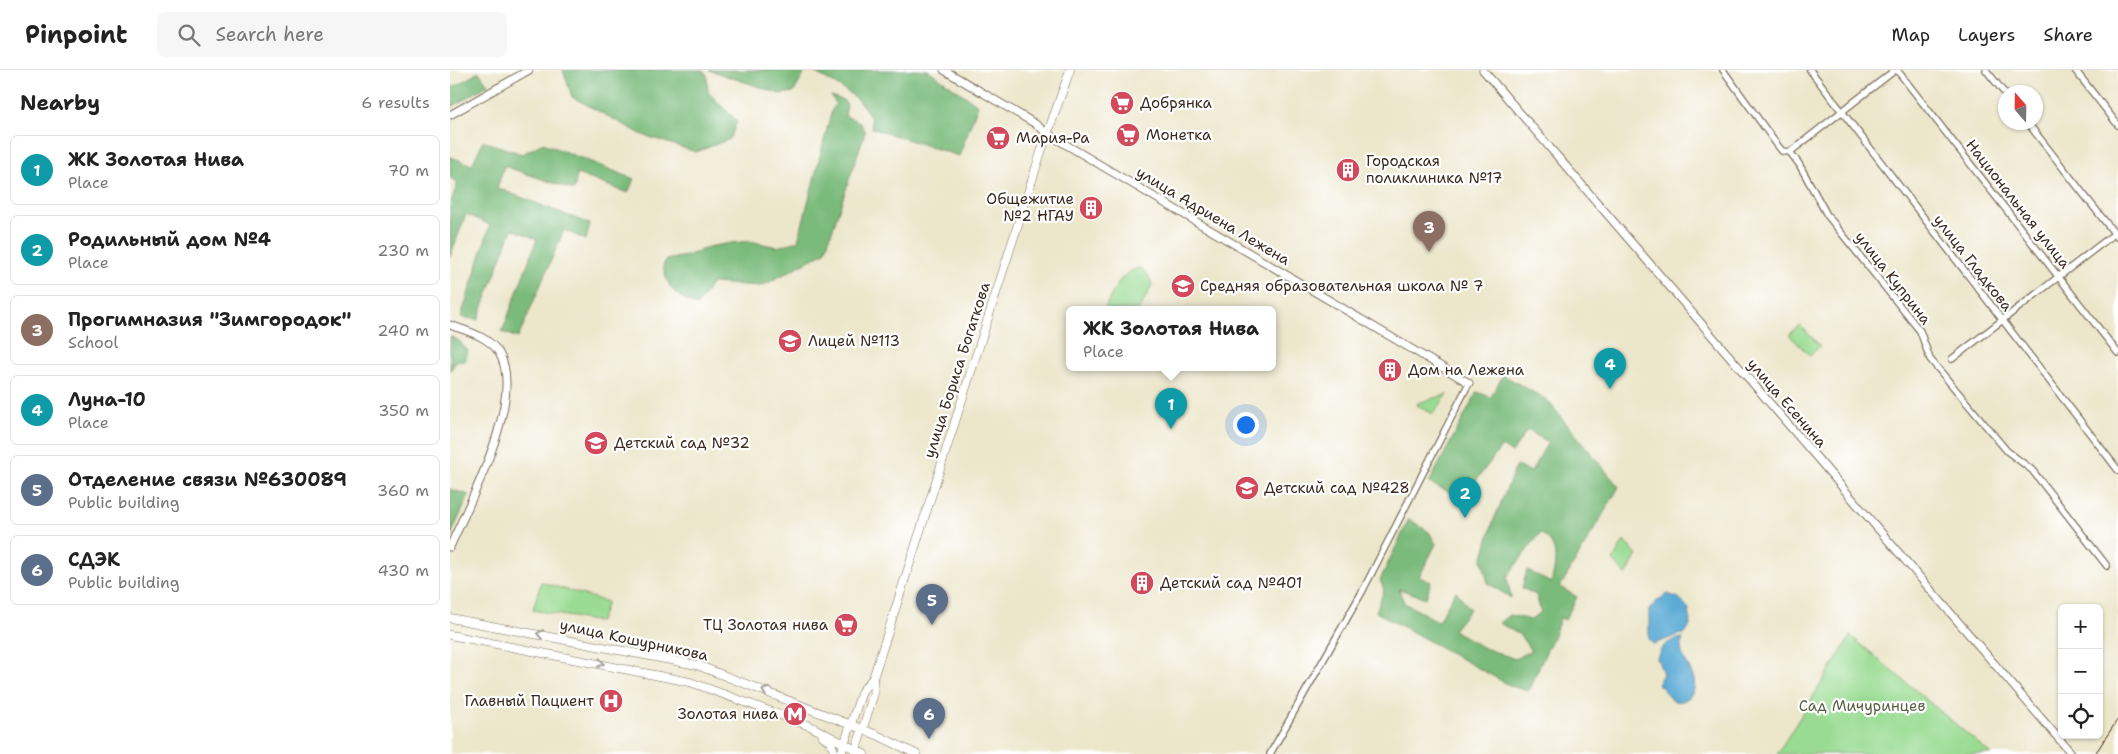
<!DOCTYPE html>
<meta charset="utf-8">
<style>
:root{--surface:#fff;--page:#f6f6f6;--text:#222;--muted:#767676;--line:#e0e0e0;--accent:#0b8043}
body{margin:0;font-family:"Shantell Sans",sans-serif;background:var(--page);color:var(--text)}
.controls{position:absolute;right:15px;bottom:15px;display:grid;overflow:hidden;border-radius:8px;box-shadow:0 1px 4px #0004}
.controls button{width:45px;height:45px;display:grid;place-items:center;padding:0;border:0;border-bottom:1px solid var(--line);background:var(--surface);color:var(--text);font:25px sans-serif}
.compass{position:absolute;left:1548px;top:15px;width:45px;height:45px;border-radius:50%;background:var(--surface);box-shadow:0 1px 4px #0004;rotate:340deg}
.you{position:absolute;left:795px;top:354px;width:18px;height:18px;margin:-12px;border:4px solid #fff;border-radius:50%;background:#1a73e8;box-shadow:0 0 0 8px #1a73e833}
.badge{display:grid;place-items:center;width:32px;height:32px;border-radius:50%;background:var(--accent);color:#fff;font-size:16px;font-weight:700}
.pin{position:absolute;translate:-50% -41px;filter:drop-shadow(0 1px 2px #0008)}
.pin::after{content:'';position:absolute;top:26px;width:18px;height:15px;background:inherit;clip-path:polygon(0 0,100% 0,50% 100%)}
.popup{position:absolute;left:616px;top:236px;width:210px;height:65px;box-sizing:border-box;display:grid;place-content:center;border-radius:8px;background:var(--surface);filter:drop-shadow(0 1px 4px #0005);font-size:16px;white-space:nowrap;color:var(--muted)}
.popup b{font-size:19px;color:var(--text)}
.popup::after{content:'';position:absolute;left:50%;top:100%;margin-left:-10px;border:10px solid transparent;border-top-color:var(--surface)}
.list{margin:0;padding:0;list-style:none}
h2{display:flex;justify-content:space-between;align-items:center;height:65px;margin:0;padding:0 20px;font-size:21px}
h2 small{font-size:16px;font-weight:400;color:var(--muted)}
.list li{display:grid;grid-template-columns:32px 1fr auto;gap:15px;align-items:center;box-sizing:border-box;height:70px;margin:0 10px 10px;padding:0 10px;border:1px solid var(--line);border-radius:8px}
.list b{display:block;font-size:19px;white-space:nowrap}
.list p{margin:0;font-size:16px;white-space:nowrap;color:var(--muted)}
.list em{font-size:16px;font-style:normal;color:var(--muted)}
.icon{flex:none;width:28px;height:28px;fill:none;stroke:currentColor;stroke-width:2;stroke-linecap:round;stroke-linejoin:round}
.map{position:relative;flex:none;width:1668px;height:684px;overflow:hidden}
header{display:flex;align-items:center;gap:30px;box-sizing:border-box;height:70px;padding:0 25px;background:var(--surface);border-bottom:1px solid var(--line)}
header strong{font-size:24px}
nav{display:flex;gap:28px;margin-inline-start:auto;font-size:18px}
.search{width:350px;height:45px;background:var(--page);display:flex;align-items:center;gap:12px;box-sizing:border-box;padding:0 18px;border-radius:8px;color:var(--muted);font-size:19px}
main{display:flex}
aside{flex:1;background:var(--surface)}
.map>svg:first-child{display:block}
.green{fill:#99db92;stroke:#6a8258}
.forest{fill:#7abb7c;stroke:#5a724d}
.water{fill:#5cabd5;stroke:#4c6a7a}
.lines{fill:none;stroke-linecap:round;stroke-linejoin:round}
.minor-casing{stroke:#796c5a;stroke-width:8}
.tertiary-casing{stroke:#796c5a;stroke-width:9}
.secondary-casing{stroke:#796c5a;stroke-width:9}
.minor{stroke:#fff;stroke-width:5.5}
.tertiary{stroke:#fff;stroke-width:7}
.secondary{stroke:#fff;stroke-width:8}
.tram{stroke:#3b2a1e;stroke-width:1}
.oneway{stroke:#a79f9a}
.labels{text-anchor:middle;stroke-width:4.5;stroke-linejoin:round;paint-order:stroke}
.poi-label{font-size:15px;fill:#3b2a1e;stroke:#fff;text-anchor:start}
.street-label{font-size:15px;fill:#3b2a1e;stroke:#fff}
.park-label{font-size:15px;fill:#575f41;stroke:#fff}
</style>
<header>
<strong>Pinpoint</strong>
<div class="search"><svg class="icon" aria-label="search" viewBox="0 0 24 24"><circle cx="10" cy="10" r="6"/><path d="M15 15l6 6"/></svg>Search here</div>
<nav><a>Map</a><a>Layers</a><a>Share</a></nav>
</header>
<main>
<aside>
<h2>Nearby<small>6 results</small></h2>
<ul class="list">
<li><span class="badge" style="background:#0f9aa8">1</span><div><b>ЖК Золотая Нива</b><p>Place</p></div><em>70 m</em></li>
<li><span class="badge" style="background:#0f9aa8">2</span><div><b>Родильный дом №4</b><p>Place</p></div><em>230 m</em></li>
<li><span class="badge" style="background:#8d6e63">3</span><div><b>Прогимназия &quot;Зимгородок&quot;</b><p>School</p></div><em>240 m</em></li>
<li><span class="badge" style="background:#0f9aa8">4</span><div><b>Луна-10</b><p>Place</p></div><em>350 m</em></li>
<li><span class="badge" style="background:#5c6f8a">5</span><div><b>Отделение связи №630089</b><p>Public building</p></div><em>360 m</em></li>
<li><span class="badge" style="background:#5c6f8a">6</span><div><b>СДЭК</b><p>Public building</p></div><em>430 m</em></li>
</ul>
</aside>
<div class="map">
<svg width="1668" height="684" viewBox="0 0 1668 684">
<rect width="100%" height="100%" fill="#fff"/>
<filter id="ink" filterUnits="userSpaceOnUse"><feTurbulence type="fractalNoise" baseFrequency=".02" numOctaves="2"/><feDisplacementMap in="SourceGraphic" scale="10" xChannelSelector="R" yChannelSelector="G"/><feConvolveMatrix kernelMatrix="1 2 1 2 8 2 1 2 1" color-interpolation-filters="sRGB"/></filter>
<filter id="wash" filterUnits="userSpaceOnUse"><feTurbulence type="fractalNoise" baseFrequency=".0096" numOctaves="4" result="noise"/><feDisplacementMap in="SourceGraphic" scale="20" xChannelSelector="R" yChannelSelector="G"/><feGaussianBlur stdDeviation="1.12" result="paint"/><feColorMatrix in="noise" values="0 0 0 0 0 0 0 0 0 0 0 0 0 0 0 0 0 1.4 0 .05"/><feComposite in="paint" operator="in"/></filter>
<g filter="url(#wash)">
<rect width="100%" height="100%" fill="#ece6ca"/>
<g class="green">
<path d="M691,198L698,205L702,215L689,240H654C663,223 670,200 691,198Z"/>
<path d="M1350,255L1370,276L1360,286L1339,265Z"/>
<path d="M998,324L983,344L967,335L968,333Z"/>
<path d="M1174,471L1187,485L1176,505L1163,490Z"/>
<path d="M91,512L157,532L150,552L83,540Z"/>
<path d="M1401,566L1541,684H1327Z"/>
</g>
<g class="forest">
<path d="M113,0H253L257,5L258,22L287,51L280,69L246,82L193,65L122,27Z"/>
<path d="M259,0H356L344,22L330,24Z"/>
<path d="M360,0H478L528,35L509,86L422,58C421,53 421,47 418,43C406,23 380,11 360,0Z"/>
<path d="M29,2L38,15L0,38V19Z"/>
<path d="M381,26L393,30L397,34L395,46L410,52L415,62L375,182L312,216L262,213L247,236C226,226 218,220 213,196L216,190L240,185L258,177L281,173L300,171L327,177L348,171L382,40L386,34Z"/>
<path d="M33,71L72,84L93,73L184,109L178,123L127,104L124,120L54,96L47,118L140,154L136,170L114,160L68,268L52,262L87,169L62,159L28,250L11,247L40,155L16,144L0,187V135L8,112L0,108V89L1,87L22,95Z"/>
<path d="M0,266L9,271L18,281L15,291L6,292L0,301Z"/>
<path d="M1053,305L1097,330L1169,417L1110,517L1127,527L1115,550L1110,548L1105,563L1078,621L1061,616L926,542L934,520L930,510L959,449L979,462L986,474L969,507L981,512L976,528L949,519L954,533L988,551L1006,521L1020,539L1003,560L1032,577L1065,589L1081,581L1070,565L1049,553L1059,545L1081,550L1091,542L1086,525L1072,518L1077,500L1101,513C1106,495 1110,474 1090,463L1057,507L1061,528L1038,513L1032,490L1043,452L1066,396L1081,402L1098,372L1077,360L1062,383L1052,376L1013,428L979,413L1027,322L1041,327Z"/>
<path d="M0,419L19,425L0,467Z"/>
</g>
<g class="water">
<path d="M1218,524L1229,528L1239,539L1240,556L1235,563L1203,574L1199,570V540L1208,530Z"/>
<path d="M1233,568C1232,573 1230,577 1232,583C1236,597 1255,615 1237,629C1233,631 1227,633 1222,630C1215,626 1216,618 1207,614L1213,604L1207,588C1211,575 1220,570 1233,568Z"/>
</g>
</g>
<g filter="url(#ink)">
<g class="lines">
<g class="minor-casing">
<g id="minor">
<path d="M1273,0L1325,72L1332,81L1340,82L1349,94L1377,145L1470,261L1480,289L1557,381L1582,400L1657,496"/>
<path d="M1360,0L1668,400"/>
<path d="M1447,0L1668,283"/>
<path d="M1536,0L1556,25"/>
<path d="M1625,0L1668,55"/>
<path d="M1577,52L1668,168"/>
<path d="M1340,82L1445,0"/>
<path d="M1502,289L1668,161"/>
<path d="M820,684L912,522L1019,313"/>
</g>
</g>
<g class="tertiary-casing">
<g id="tertiary">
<path d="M494,0L584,53L598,64L1019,313"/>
<path d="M1033,0L1622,684"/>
<path d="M0,45L79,0"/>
<path d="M0,255C16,261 39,266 49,283C76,328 19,433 0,477"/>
</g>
</g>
<g class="secondary-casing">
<g id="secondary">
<path d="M0,548L247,595L427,665L466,684"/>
<path d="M0,565L240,612L360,656L414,684"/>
<path d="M373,666L381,673L385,684"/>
<path d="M405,683L424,623L423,608"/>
<path d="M391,684L412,621L423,608L437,565L592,79L620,0"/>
</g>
</g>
<use href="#minor" class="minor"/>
<use href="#tertiary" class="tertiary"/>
<use href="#secondary" class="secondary"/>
<path class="tram" d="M1645,684L1668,649"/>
</g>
<defs><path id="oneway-chevron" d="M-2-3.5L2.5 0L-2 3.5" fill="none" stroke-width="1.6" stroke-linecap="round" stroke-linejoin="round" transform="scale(1.25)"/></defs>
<g class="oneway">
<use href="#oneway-chevron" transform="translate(90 564) rotate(-170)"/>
<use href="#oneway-chevron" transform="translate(151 593) rotate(11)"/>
<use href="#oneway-chevron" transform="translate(315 621) rotate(-158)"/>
</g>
</g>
<defs>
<g id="supermarket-disc" transform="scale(1.25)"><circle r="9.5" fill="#d1495b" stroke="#fff"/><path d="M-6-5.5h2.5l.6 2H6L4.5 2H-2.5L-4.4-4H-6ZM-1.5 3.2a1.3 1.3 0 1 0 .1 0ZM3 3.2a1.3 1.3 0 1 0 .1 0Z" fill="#fff"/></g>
<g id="building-disc" transform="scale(1.25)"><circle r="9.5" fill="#d1495b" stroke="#fff"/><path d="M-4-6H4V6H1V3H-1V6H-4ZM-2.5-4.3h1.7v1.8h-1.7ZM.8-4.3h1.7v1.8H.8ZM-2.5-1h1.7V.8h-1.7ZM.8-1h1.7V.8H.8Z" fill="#fff"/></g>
<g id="school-disc" transform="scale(1.25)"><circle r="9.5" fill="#d1495b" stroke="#fff"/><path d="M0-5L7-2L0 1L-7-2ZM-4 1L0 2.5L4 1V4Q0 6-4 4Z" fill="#fff"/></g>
<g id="hospital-disc" transform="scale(1.25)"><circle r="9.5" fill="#d1495b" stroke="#fff"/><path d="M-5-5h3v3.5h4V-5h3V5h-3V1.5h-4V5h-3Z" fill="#fff"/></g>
<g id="metro-disc" transform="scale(1.25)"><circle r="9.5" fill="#d1495b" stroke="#fff"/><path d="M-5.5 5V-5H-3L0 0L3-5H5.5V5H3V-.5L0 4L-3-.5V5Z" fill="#fff"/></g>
</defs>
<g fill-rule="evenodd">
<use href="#supermarket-disc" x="672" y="33"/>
<use href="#supermarket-disc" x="678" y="65"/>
<use href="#supermarket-disc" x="548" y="68"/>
<use href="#building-disc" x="898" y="100"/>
<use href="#building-disc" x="641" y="138"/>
<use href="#school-disc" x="733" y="216"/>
<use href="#school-disc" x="340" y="271"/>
<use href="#building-disc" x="940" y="300"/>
<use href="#school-disc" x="146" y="373"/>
<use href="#school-disc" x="797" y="418"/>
<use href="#building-disc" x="692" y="513"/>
<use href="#supermarket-disc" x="396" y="555"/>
<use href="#hospital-disc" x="161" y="631"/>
<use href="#metro-disc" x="345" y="644"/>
</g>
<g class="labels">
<g class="poi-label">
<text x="690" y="38">Добрянка</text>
<text x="696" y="70">Монетка</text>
<text x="566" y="73">Мария-Ра</text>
<text x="916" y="96">Городская<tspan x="916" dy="17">поликлиника №17</tspan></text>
<text x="624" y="134" text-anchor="end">Общежитие<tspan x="624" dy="17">№2 НГАУ</tspan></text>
<text x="750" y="221">Средняя образовательная школа № 7</text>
<text x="358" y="276">Лицей №113</text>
<text x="958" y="305">Дом на Лежена</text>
<text x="164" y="378">Детский сад №32</text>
<text x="814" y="423">Детский сад №428</text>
<text x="710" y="518">Детский сад №401</text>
<text x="378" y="560" text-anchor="end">ТЦ Золотая нива</text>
<text x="144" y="636" text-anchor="end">Главный Пациент</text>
<text x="328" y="649" text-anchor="end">Золотая нива</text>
</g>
<g class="street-label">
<text transform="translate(1568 134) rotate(52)" y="5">Национальная улица</text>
<text transform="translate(763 146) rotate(31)" y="5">улица Адриена Лежена</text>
<text transform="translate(1523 193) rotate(52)" y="5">улица Гладкова</text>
<text transform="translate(1443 208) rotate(52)" y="5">улица Куприна</text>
<text transform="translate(507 300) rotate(-72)" y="5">улица Бориса Богаткова</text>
<text transform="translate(1337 333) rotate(49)" y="5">улица Есенина</text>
<text transform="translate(184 570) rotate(12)" y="5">улица Кошурникова</text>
</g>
<g class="park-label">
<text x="1412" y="641">Сад Мичуринцев</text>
</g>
</g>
</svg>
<div class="controls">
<button>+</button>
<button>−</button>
<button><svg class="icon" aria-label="locate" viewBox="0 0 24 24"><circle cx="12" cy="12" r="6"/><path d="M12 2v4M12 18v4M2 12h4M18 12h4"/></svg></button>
</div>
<svg class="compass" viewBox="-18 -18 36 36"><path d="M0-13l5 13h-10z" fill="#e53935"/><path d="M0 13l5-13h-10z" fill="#767676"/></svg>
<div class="you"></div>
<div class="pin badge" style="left:721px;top:359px;background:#0f9aa8">1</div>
<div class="popup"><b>ЖК Золотая Нива</b>Place</div>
<div class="pin badge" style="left:1015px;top:448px;background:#0f9aa8">2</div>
<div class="pin badge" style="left:979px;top:182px;background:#8d6e63">3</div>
<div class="pin badge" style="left:1160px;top:319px;background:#0f9aa8">4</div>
<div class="pin badge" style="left:482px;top:555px;background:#5c6f8a">5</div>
<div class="pin badge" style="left:479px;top:669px;background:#5c6f8a">6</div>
</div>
</main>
